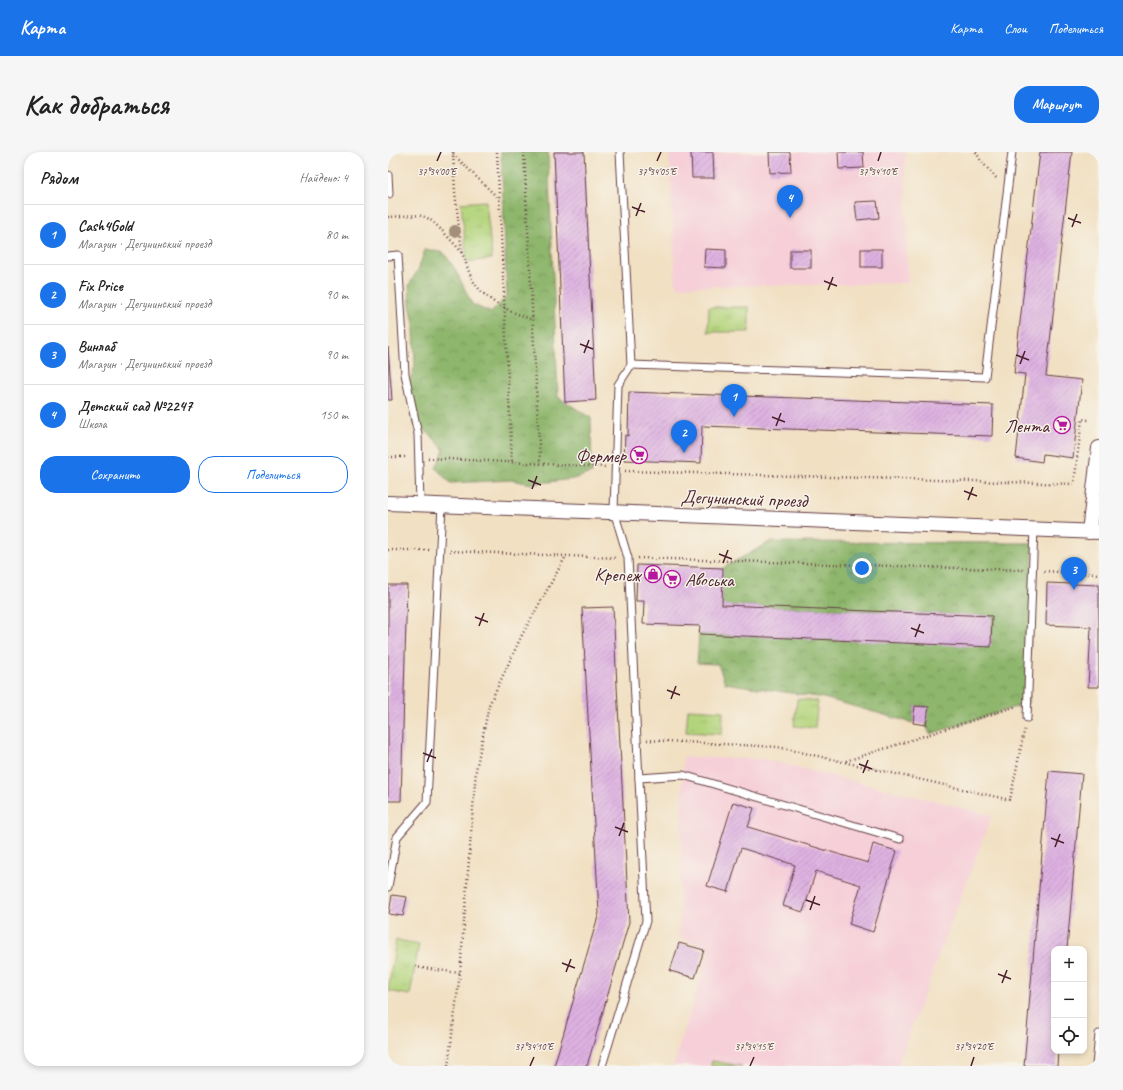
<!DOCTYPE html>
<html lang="ru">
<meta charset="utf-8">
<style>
:root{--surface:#fff;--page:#f6f6f6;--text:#222;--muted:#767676;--line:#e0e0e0;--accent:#1a73e8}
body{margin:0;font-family:Caveat,sans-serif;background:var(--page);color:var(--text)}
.controls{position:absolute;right:12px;bottom:12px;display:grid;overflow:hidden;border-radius:8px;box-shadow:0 2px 6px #0003}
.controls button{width:36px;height:36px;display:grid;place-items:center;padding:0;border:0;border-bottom:1px solid var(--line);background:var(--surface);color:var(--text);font:20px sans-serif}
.you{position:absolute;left:474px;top:416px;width:14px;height:14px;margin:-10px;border:3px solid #fff;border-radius:50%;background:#1a73e8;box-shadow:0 0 0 6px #1a73e833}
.badge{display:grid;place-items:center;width:26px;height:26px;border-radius:50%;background:var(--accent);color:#fff;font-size:13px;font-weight:700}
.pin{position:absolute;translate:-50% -33px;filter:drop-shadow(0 1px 2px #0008)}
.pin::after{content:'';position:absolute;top:21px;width:14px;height:12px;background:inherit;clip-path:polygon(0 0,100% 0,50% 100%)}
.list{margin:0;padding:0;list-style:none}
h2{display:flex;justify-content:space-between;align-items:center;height:52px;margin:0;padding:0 16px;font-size:17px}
h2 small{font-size:13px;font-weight:400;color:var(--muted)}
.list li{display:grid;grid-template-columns:26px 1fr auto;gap:12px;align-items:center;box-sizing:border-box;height:60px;padding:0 16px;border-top:1px solid var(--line)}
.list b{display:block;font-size:15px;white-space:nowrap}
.list p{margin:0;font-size:13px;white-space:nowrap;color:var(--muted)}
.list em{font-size:13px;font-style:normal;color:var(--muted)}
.actions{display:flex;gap:8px;padding:12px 16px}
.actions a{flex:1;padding:9px 0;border:1px solid var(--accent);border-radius:16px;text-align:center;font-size:14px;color:var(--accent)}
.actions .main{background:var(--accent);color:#fff}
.icon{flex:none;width:22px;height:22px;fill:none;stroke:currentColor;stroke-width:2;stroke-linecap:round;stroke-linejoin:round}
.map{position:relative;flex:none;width:711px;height:914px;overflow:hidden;border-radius:16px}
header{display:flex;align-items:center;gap:24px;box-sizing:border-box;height:56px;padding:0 20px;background:var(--accent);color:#fff}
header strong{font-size:19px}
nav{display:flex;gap:22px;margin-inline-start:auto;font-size:14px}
.intro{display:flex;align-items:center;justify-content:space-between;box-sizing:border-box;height:96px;padding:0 24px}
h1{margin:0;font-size:28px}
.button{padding:10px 18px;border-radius:16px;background:var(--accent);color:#fff;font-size:14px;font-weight:700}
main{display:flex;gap:24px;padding:0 24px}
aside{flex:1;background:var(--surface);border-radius:16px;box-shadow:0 2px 6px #0003}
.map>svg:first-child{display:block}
.built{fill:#f6cfd8}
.grass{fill:url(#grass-tufts);stroke:#7e7a54}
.forest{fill:url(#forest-crowns);stroke:#6c6a4c}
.garden{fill:#b3d47c;stroke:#7e7a54}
.building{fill:url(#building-hatch)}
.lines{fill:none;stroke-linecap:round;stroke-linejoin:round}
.lane-casing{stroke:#633c42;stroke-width:9}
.street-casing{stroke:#633c42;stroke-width:16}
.path{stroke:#633c42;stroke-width:2.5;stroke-dasharray:1 3;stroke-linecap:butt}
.lane{stroke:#fff;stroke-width:7}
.street{stroke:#fff;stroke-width:14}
.tree{fill:#a38f7a}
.ticks{fill:none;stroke:#4a1f2b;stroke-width:1.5}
.labels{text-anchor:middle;stroke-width:3;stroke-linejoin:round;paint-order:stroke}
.poi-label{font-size:19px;fill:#4a1f2b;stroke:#f7f3e8;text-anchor:end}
.street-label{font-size:19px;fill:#4a1f2b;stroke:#f7f3e8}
.ticks-label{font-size:10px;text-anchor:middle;fill:#4a1f2b;stroke:#f7f3e8;stroke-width:3;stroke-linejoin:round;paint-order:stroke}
</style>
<header>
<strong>Карта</strong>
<nav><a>Карта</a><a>Слои</a><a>Поделиться</a></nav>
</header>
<div class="intro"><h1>Как добраться</h1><a class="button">Маршрут</a></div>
<main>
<aside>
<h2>Рядом<small>Найдено: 4</small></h2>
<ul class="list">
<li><span class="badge">1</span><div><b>Cash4Gold</b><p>Магазин · Дегунинский проезд</p></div><em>80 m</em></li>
<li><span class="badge">2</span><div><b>Fix Price</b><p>Магазин · Дегунинский проезд</p></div><em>90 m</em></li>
<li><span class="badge">3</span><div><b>Винлаб</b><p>Магазин · Дегунинский проезд</p></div><em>90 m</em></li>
<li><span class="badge">4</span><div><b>Детский сад №2247</b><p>Школа</p></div><em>150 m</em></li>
</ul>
<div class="actions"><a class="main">Сохранить</a><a>Поделиться</a></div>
</aside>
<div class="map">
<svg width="711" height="914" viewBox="0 0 711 914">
<defs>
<pattern id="grass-tufts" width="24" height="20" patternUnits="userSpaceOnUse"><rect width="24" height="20" fill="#b3d47c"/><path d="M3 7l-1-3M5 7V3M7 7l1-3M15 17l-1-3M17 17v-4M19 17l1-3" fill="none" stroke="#9bb66b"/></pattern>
<pattern id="forest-crowns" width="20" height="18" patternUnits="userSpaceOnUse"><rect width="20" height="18" fill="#8eb66c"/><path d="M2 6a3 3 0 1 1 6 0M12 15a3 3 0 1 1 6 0" fill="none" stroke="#769359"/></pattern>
<pattern id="building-hatch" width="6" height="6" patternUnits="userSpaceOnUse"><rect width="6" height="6" fill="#deb2e2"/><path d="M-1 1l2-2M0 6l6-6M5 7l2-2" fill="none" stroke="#b690b7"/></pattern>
</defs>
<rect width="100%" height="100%" fill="#f7f3e8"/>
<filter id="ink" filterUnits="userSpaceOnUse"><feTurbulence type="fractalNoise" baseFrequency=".025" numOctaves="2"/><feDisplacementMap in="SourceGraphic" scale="8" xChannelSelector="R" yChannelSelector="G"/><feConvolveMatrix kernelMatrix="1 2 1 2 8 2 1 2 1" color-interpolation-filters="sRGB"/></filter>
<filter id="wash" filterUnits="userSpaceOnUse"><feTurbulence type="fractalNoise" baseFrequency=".012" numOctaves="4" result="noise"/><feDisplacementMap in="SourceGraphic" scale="16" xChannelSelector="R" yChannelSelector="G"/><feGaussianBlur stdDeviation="0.9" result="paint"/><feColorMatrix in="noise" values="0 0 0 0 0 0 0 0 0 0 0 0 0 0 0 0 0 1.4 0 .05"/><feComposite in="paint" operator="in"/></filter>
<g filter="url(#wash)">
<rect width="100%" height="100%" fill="#f1e0c2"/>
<g class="built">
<path d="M281,0H517L520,131L288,135Z"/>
<path d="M295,605L376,607L604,663L509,914H285L322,796L291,786Z"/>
</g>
<g class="grass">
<path d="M98,49L104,107L79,110L73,51Z"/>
<path d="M321,155H361V180H320Z"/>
<path d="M409,547L430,549L427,576L406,574Z"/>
<path d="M300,557L335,559L334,582L298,580Z"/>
<path d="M8,788L31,792L22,843L0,839Z"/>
</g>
<g class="forest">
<path d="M113,0H160L170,245L203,266L204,321L185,327L144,332L124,328L62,331L48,316L56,298L43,283L26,272L20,233L27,214L26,172L22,153L21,133L31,116L37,97L56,101L67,117L84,152L103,161L119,144Z"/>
<path d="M382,390L645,391L640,551L542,582L538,573L540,555L527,554L525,571L436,546L337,531L330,512L309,511L311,482L603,494L604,464L334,453L335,416Z"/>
</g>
<path class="garden" d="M324,909L354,914H323Z"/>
<g id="blocks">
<g class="building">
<path d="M166,0H196L208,248L177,250Z"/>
<path d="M303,0H325L326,26H304Z"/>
<path d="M381,0H402L403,20L382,21Z"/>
<path d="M450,0H475L476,16L451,17Z"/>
<path d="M652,0H684L658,224L694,228L685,306L655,302L654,310L628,306L637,222L626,221Z"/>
<path d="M489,49L491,66L469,68L467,50Z"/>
<path d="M317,97L338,98V116L316,115Z"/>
<rect x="473" y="97" width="21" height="18"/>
<rect x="402" y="98" width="21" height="18"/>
<path d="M0,195L4,248H0Z"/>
<path d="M241,240L605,253L604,284L314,274L313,311L236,308L237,283L240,284Z"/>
<path d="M249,413L335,416L334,453L604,464L603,495L311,482L312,474L255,472L256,449H248Z"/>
<path d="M659,431L711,433V535H700L703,475L658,473Z"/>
<path d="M0,433H19L13,649H0Z"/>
<path d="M225,455L241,770L199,914H166L211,761L194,456Z"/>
<path d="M527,554L541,555L538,573L525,571Z"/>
<path d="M661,619L694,622L679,797H666V899H670L669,914H636Z"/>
<path d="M345,650L366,656L360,675L480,711L485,692L509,699L485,780L461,772L473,733L428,719L415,760L395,754L407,713L353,696L340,740L319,734Z"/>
<path d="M4,743L19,745L15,764L1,762Z"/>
<path d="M291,791L316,798L307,826L282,819Z"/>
</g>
</g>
</g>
<g filter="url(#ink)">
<use href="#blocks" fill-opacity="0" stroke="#633c42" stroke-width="1"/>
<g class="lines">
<g class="lane-casing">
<g id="lane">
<path d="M0,23L1,42"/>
<path d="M0,104L10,103L17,222L30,282L32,352"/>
<path d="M243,213L597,225L624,0"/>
<path d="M639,566L646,376"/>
<path d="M251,626L295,623L512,687"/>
<path d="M0,735L9,685L39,650L54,353"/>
<path d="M214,914L258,769L240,406L226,359L230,233L243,213L232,0"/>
<path d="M708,914L711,882"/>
</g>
</g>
<g class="street-casing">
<g id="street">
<path d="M0,351L711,380"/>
<path d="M701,380L711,296"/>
</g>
</g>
<g class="path">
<path d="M65,0L67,40L74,101"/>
<path d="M109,0L124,310"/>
<path d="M136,0L152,311"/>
<path d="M588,0L593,9L610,28"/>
<path d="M65,2L111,47"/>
<path d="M0,65C37,63 35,58 61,86C65,91 72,97 75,103C79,113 81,124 88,133C102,152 124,160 145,168"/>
<path d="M0,305H19"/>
<path d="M40,306L217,315"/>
<path d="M237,319L686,332L694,267L701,268"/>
<path d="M0,398H41"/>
<path d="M62,399L229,406"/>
<path d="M250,406L635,418"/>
<path d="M656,419L711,422"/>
<path d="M259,588L390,595L622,648L637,575"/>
<path d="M458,609L629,554"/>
<path d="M27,815L72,821"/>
<path d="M60,914L72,821L88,618L101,553L134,483L178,404"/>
</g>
<use href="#lane" class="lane"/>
<use href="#street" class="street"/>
</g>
<circle class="tree" cx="67" cy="79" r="6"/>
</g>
<path class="ticks" d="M49,9L53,0M269,9L273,0M490,9L493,0M244,55L257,60M248,64L253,51M680,66L693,71M684,75L689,62M436,129L449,134M440,138L445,125M192,192L205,197M196,201L201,188M628,203L641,208M632,212L637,199M384,265L397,270M388,274L393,261M140,328L153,333M144,337L149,324M576,339L589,344M580,348L585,335M331,402L344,407M335,411L340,398M87,465L100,470M91,474L96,461M523,476L536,481M527,485L532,472M279,538L292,543M283,547L288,534M35,601L48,606M39,610L44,597M471,612L484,617M475,621L480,608M227,675L240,680M231,684L236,671M663,686L676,691M667,695L672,682M418,748L432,753M422,758L427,744M174,811L187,816M178,820L183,807M610,822L623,827M614,831L619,818M142,914L146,905M362,914L366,905M583,914L586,905"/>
<defs>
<g id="supermarket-ring" transform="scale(0.9)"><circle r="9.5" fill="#f7f3e8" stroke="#b5179e" stroke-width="1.5"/><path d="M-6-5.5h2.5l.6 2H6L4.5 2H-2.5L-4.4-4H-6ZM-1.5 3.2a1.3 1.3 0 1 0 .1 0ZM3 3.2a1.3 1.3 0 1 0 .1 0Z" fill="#b5179e"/></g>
<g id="shop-ring" transform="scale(0.9)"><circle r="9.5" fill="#f7f3e8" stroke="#b5179e" stroke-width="1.5"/><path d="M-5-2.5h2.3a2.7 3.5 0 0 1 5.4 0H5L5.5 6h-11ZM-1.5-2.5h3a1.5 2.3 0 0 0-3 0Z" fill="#b5179e"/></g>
</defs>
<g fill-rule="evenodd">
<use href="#supermarket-ring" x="674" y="273"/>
<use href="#supermarket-ring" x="251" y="303"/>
<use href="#shop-ring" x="265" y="422"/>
<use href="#supermarket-ring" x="284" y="427"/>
</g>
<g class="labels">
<g class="poi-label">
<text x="661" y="280">Лента</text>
<text x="238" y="310">Фермер</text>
<text x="252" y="429">Крепеж</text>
<text x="297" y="434" text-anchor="start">Авоська</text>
</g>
<g class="street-label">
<text transform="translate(356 346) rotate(2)" y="7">Дегунинский проезд</text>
</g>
</g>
<g class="ticks-label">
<text x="49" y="23">37°34'00"E</text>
<text x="269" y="23">37°34'05"E</text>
<text x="490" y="23">37°34'10"E</text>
<text x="146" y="898">37°34'10"E</text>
<text x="366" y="898">37°34'15"E</text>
<text x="586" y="898">37°34'20"E</text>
</g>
</svg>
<div class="controls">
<button>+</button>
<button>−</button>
<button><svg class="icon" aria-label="locate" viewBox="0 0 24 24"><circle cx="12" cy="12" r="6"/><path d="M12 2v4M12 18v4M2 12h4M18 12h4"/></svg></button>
</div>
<div class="you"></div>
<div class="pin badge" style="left:346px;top:265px">1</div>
<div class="pin badge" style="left:296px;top:301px">2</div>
<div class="pin badge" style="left:686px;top:438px">3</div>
<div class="pin badge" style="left:402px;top:66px">4</div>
</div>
</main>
